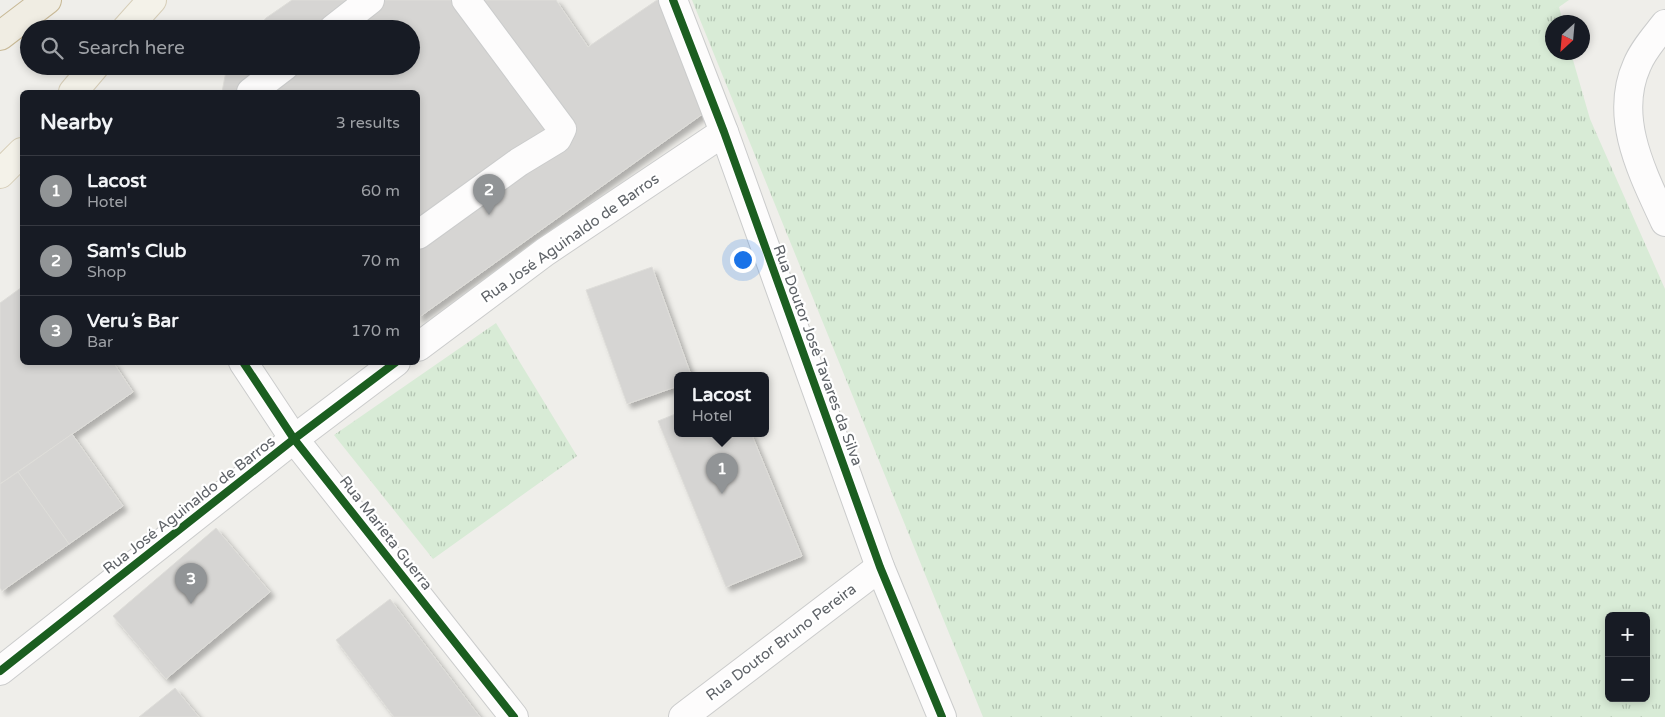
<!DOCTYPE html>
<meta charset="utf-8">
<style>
:root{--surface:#171b24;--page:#20242c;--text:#f1f3f6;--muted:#9ea1a6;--line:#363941;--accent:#919496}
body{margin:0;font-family:"Varela Round",sans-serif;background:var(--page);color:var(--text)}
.controls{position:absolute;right:15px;bottom:15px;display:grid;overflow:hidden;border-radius:8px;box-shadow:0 2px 8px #0003}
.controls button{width:45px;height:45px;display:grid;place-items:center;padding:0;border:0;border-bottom:1px solid var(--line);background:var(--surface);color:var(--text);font:25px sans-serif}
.compass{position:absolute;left:1545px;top:15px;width:45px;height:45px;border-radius:50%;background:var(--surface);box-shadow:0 2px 8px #0003;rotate:206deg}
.you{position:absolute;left:742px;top:259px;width:18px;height:18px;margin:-12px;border:4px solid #fff;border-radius:50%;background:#1a73e8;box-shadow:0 0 0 8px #1a73e833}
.badge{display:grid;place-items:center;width:32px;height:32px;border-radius:50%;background:var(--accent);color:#fff;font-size:16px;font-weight:700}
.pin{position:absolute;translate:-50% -41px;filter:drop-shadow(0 1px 2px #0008)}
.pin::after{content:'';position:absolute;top:26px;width:18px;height:15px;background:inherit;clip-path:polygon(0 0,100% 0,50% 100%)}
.popup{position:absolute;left:674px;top:372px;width:95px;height:65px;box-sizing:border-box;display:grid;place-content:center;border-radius:8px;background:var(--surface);filter:drop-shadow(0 1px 4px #0005);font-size:16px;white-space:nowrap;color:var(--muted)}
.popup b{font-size:19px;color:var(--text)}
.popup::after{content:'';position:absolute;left:50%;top:100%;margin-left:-10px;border:10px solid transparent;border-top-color:var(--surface)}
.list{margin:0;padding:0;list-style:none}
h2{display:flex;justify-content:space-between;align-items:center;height:65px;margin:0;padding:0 20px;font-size:21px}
h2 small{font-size:16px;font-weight:400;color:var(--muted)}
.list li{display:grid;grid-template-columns:32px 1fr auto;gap:15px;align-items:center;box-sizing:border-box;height:70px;padding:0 20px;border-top:1px solid var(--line)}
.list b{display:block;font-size:19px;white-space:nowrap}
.list p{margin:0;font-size:16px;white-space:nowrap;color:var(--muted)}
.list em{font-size:16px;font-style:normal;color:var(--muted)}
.icon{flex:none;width:28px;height:28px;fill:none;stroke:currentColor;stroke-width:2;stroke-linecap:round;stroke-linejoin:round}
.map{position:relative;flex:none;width:1665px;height:717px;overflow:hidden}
.search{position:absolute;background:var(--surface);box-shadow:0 2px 8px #0003;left:20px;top:20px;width:400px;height:55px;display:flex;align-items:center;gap:12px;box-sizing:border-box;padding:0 18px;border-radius:28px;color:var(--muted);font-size:19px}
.panel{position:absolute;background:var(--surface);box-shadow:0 2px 8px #0003;left:20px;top:90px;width:400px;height:275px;border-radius:8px}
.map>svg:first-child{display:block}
.grass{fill:url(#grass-tufts);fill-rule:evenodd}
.building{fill:#d6d5d3;stroke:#deddd9;filter:url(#shadow)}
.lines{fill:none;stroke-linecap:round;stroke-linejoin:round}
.minor-casing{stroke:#cbcccc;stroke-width:30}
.major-casing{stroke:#d7ceb8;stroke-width:30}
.highway-casing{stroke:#c8b996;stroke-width:30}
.minor{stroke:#fdfcfc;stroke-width:28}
.major{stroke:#f4f2e9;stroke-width:28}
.highway{stroke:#f0ede3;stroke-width:28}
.cycleway-casing{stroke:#fff;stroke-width:11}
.cycleway{stroke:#1b5e20;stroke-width:8}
.labels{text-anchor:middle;stroke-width:4.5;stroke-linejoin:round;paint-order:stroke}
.street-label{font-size:15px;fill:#5f6368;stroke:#fff}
</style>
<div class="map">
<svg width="1665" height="717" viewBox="0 0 1665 717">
<defs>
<pattern id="grass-tufts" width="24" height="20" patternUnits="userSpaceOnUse" patternTransform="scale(1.25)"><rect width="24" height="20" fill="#d8ebd6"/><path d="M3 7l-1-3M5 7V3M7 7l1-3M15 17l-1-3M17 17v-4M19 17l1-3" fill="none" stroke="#b2c2b1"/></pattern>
<filter id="shadow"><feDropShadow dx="4.5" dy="4.5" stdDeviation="2.5" flood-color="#0004"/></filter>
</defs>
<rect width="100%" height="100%" fill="#efeeea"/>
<g class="grass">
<path d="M692,0H1569L1559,7L1563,22H1552V52L1571,53L1590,119L1665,289V717H983ZM1609,616H1646V698H1609Z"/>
<path d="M496,323L577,456L433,559L334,435Z"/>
</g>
<g class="building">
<path d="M292,0H556L588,47L657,0H663L704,113L418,318V92H222L227,66H411V29H257L266,18Z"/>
<path d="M652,267L691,375H678V386L627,404L586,290Z"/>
<path d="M22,287V362H113L133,392L0,484V303Z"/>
<path d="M678,413V433H751L802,556L726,587L658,421Z"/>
<path d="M72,434L123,506L69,544L18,472Z"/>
<path d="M18,472L69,544L2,591L0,588V484Z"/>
<path d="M216,528L270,592L166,679L113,616Z"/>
<path d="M390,599L480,717H394L336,640Z"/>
<path d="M175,688L199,717H139Z"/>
</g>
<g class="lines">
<g class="minor-casing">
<g id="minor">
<path d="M673,0L724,132L880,567L942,717"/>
<path d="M1665,24C1655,37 1643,50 1637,65C1613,118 1643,174 1665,222"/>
<path d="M333,29L370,0"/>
<path d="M251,92L285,66"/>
<path d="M418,235L519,162L557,139L562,129L466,0"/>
<path d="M418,347L545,252L724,132"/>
<path d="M243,362L294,439L514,717"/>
<path d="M0,671L294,439L396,362"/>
<path d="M683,717L880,567"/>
</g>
</g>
<g class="major-casing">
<g id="major">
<path d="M126,29L152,0"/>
<path d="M73,92L95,66"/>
<path d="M0,174L22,152"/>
</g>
</g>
<g class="highway-casing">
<path id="highway" d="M0,36L47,0"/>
</g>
<use href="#minor" class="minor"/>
<use href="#major" class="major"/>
<use href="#highway" class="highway"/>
<g class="cycleway-casing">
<g id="cycleway">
<path d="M673,0L724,132L880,567L942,717"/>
<path d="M243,362L294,439L514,717"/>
<path d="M0,671L294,439L396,362"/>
</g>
</g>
<use href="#cycleway" class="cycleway"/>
</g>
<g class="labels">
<g class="street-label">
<text transform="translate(570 238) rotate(-35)" y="5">Rua José Aguinaldo de Barros</text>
<text transform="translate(818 355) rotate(70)" y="5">Rua Doutor José Tavares da Silva</text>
<text transform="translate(189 505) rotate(-38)" y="5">Rua José Aguinaldo de Barros</text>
<text transform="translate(386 533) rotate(52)" y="5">Rua Marieta Guerra</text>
<text transform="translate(781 642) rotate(-37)" y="5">Rua Doutor Bruno Pereira</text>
</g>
</g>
</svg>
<div class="controls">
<button>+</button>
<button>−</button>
</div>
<svg class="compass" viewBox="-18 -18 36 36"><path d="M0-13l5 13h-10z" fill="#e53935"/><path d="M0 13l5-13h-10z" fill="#9ea1a6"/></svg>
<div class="you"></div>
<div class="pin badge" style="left:722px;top:494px">1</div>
<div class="popup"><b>Lacost</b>Hotel</div>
<div class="pin badge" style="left:489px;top:215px">2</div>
<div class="pin badge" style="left:191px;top:604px">3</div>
<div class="search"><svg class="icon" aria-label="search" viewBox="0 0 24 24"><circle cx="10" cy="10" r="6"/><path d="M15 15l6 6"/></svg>Search here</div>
<section class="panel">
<h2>Nearby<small>3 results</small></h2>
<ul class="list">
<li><span class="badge">1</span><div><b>Lacost</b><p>Hotel</p></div><em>60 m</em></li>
<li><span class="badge">2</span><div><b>Sam's Club</b><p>Shop</p></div><em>70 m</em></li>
<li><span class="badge">3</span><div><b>Veru´s Bar</b><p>Bar</p></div><em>170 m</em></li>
</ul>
</section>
</div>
